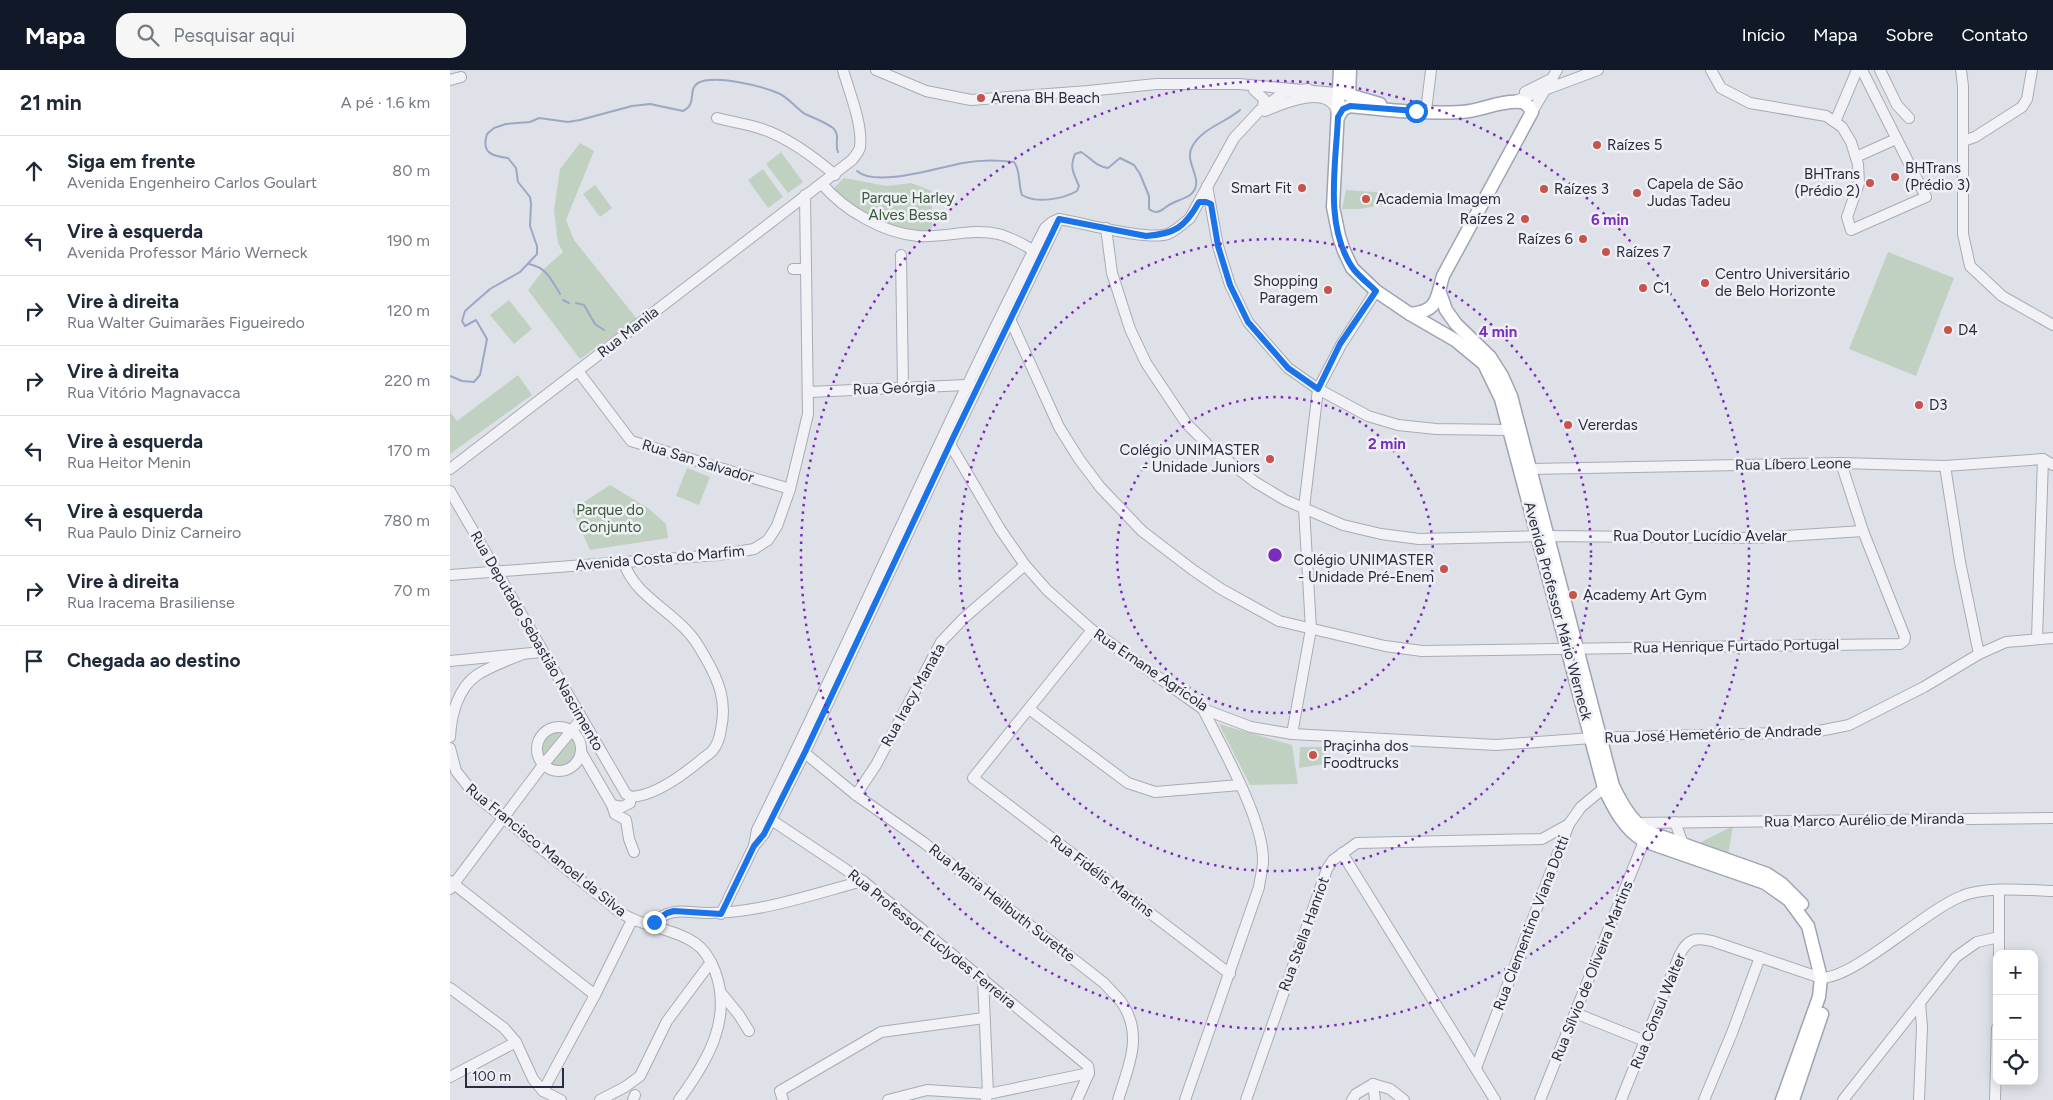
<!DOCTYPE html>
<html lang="pt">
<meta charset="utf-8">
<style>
:root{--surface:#fff;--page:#f6f6f7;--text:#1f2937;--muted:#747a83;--line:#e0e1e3;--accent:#111827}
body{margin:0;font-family:Figtree,sans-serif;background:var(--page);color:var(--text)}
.controls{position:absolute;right:15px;bottom:15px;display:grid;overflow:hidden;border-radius:10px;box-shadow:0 2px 12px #0003}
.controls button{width:45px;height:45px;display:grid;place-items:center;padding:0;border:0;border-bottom:1px solid var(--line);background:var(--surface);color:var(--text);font:25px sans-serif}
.scale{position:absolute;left:15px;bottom:12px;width:99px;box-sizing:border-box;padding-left:5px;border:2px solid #292c3e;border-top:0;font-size:14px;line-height:18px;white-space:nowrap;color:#292c3e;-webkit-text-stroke:4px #eef0f5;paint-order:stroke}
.stop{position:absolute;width:15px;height:15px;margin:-11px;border:4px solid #1a73e8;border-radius:50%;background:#fff}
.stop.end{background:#1a73e8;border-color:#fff;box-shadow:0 1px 5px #0008}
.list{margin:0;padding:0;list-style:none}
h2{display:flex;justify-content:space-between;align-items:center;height:65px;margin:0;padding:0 20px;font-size:21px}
h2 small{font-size:16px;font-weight:400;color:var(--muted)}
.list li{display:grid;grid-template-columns:32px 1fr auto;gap:15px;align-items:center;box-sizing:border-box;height:70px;padding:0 20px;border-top:1px solid var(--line)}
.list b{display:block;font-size:19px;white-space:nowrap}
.list p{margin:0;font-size:16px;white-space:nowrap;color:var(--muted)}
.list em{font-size:16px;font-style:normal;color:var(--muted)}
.icon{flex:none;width:28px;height:28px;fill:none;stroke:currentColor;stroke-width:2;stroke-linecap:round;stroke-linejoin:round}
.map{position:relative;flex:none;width:1603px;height:1030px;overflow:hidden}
header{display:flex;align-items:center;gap:30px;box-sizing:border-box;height:70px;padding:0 25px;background:var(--accent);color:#fff}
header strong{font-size:24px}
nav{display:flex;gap:28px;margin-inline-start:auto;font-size:18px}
.search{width:350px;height:45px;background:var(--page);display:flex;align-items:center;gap:12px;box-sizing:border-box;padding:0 18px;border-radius:15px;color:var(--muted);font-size:19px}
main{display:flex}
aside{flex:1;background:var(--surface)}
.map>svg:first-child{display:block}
.green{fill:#c1d1c1}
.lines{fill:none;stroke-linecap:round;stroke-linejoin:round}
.stream{stroke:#9ca7c6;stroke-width:2}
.minor-casing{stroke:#a8abb5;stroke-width:12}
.major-casing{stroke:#9fa3b3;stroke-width:15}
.minor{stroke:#f2f2f6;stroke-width:10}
.major{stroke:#fff;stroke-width:12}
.route{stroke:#1a73e8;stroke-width:6}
.ring{fill:none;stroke:#7b2cbf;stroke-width:2.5;stroke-dasharray:2.5 5}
.poi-dot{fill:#c7534a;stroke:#eef0f5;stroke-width:2}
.labels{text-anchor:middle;stroke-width:5;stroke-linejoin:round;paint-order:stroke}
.poi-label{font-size:15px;fill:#292c3e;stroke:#eef0f5;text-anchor:start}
.park-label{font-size:15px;fill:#375938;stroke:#eef0f5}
.street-label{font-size:15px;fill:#292c3e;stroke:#eef0f5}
.centre{fill:#7b2cbf;stroke:#eef0f5;stroke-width:2.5}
.ring-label{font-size:15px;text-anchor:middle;font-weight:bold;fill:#7b2cbf;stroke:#eef0f5;stroke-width:5;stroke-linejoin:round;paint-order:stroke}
</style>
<header>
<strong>Mapa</strong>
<div class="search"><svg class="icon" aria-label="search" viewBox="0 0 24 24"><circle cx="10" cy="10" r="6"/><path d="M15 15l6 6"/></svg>Pesquisar aqui</div>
<nav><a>Início</a><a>Mapa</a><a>Sobre</a><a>Contato</a></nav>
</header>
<main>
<aside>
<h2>21 min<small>A pé · 1.6 km</small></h2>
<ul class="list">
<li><svg class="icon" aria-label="ahead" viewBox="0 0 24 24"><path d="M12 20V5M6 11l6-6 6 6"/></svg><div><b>Siga em frente</b><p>Avenida Engenheiro Carlos Goulart</p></div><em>80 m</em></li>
<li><svg class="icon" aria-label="left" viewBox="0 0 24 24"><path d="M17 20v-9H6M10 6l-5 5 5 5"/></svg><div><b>Vire à esquerda</b><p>Avenida Professor Mário Werneck</p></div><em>190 m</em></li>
<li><svg class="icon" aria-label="right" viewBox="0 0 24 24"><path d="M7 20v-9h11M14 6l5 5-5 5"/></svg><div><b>Vire à direita</b><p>Rua Walter Guimarães Figueiredo</p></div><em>120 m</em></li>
<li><svg class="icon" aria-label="right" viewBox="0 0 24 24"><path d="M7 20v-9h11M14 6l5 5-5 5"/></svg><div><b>Vire à direita</b><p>Rua Vitório Magnavacca</p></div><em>220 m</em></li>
<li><svg class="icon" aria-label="left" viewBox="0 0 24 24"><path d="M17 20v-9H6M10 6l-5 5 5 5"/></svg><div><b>Vire à esquerda</b><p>Rua Heitor Menin</p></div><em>170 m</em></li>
<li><svg class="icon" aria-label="left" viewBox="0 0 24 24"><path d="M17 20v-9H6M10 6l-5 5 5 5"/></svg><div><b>Vire à esquerda</b><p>Rua Paulo Diniz Carneiro</p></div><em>780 m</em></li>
<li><svg class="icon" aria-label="right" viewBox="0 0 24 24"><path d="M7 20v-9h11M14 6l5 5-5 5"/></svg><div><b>Vire à direita</b><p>Rua Iracema Brasiliense</p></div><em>70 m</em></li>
<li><svg class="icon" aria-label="arrive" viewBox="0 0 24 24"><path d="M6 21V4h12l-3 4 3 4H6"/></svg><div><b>Chegada ao destino</b></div></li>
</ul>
</aside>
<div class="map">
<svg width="1603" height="1030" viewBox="0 0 1603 1030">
<rect width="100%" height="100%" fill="#dfe1e8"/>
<g class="green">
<path d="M130,73L144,81L116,150L124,170L187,249L130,289L78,220L95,198L113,182L108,173L104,140L110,99Z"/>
<path d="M331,82L353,112L338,123L316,94Z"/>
<path d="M313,99L333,127L318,138L298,110Z"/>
<path d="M394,108L437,116L461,113L482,121V158C452,174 406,137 380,122Z"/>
<path d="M145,115L162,138L150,147L133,124Z"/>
<path d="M896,120L938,123L937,134L910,139H892Z"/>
<path d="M1438,182L1504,208L1466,306L1399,279Z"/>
<path d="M59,230L82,259L64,274L40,245Z"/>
<path d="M68,305L82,325L0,384V342L7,351Z"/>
<path d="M237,398L260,407L249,435L226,426Z"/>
<path d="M160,415L198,438L216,454L218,468L140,480L122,440Z"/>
<path d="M769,654L842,675L848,714L800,715Z"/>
<circle cx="109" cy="679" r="22"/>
<path d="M850,677H877L875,694L849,698Z"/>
<path d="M1283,756L1278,785L1247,774Z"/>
</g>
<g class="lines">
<g class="stream">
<path d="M407,101C426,118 490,97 513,93C529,90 548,90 564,92C571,101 568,115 572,125C587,134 613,129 627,121L629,116C624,104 619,97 625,84L631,82C641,88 645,96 658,98L670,88L684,95L690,104L699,126V139C705,144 710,142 716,137C723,131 733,130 740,125C757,111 733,93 742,77C752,58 775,53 790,40"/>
<path d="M79,194C97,198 101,209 110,224"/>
<path d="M113,230L119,233"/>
<path d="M126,233L134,235L145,254L154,260"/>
<path d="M0,306L12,311L24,312L30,305L37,269L26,250L15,256L12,251L15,241L40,219L70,202L87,184V176L80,156L81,134L80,127L68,112L66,98L58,88C42,86 31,83 37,64L44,58L56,54L80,52L89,48L118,52L130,50L182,36L200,34L233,41C248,34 237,19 248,13C264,4 311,16 328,23C338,27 346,38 355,44C364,48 375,52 383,58C391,65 384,74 388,82"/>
</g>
<g class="minor-casing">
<g id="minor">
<path d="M426,0L476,21L521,30L638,21L706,14H789L896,24"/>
<path d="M1261,0L1271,18L1300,33L1376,46L1392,57L1401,72L1408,94L1409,113L1397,147L1401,160L1476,127L1412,0"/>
<path d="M1430,0L1447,35L1459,48"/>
<path d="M1511,0L1513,16V164L1520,196L1552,226L1603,255"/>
<path d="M0,10L11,7"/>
<path d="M804,20L814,29L813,37"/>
<path d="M1075,22L1103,8"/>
<path d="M1065,31L1148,0"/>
<path d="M815,41C833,33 881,13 887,43"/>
<path d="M976,41L981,0"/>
<path d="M1082,42L1107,0"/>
<path d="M267,48C282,52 298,54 312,59C338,68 364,87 385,105"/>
<path d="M1385,52L1407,0"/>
<path d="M1513,71L1525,67L1572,37L1577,29L1582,0"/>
<path d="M1406,87L1446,69"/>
<path d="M372,114C394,140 433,163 468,166C495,168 522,158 548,164C561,167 572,174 583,180"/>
<path d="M757,116L768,176L780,215L798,252L838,298L868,319L918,346L948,355L986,359L1059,360"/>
<path d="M656,158L662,203L680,259L696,293L736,353L760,377L805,412L835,430L893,455L931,464L969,469L1098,466L1305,468L1413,461"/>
<path d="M451,185L453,317"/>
<path d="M343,199H355"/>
<path d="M560,249L609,357L629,389L650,417L692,461L743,500L771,519L829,551L935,576L972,581L1450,574L1454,571L1455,567L1413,461L1391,393"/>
<path d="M128,301L181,371L340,419"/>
<path d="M359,322L517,315L522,317"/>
<path d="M500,374L550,459L575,495L597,520L642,560L753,639L801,657L842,664L1046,675L1142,668L1364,662L1399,655L1474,617L1529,584L1556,572L1603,568"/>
<path d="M1495,396L1510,492L1529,584"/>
<path d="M0,399L402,90C405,86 409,82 410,77C413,55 399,21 393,0"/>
<path d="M1081,399L1391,393L1495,396L1593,389L1603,395"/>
<path d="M0,421L176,724L181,727C205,726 233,705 251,690C254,687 260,684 263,680C267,675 270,666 271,659C277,631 269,611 255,587C250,578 245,569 238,562C216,537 185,525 174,493"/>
<path d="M0,505L268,485L304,479L318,470L327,456L340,419L358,344L355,125"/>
<path d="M642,560L523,708L780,904"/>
<path d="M1587,568L1593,389"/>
<path d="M0,591L92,582"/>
<path d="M579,639L678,713L705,722L790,715"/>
<circle cx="109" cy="679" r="22"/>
<path d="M842,664L861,559L854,438L868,319L891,275L926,221"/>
<path d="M0,667C1,645 8,618 27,605C41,596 58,590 73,584"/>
<path d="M0,678L6,701L25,725L171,843C195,858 223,858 245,873C254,879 261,891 265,901C283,949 257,992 229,1030"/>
<path d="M350,679L406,725L473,772L654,913C659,919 667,926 672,933C694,966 678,997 668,1030"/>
<path d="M131,682L162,735L165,744L176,750L179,769L184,782"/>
<path d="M406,725L426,695L491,572L514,548L575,495"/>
<path d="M162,735L172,737L180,733L181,727"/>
<path d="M317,747L413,811L626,986L638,996L639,1003"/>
<path d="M1225,752L1233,774"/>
<path d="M1185,753L1603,748"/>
<path d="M304,776L307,760C406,561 493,356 595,158L602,152L609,149C634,153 697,171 718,164C727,160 733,154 740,148L784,68L810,40L829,26L836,22L858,19"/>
<path d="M892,783L1045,1030"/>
<path d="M0,811L145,925"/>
<path d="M0,819L93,695L132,648"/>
<path d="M271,844L304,776L314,764L355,682L500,374L609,149"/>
<path d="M201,857C210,843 225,840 241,842C297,848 359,825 413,811"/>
<path d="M1549,884V820"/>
<path d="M533,908L538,1024L536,1029"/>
<path d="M0,918L54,958L66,972L83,1009L93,1021L111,1030"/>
<path d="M272,924L289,945L299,961"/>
<path d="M1125,943L1195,971"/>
<path d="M1026,998L1119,754L1131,737L1154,718"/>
<path d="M0,1007L66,972"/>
<path d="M923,1014L925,1030"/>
<path d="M93,1021L145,925L182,850"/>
<path d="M150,1030L175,1017L190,1006L217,951L261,892"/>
<path d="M183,1030L185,1025"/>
<path d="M333,1030L330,1021L431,962L534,948"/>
<path d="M438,1030L477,1020L538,1024L639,1003"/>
<path d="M627,1030L639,1003"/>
<path d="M735,1030L809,817C810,808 813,799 813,791C814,750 771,676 753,639"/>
<path d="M796,1030L877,799L883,790L907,773L1092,769L1119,754"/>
<path d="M902,1030L906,1024L923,1014L940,1019L954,1030"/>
<path d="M1090,1030L1194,771"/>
<path d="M1171,1030L1230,884C1238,869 1245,867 1262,871L1371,908C1405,908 1474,841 1512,826C1535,816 1578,820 1603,821"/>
<path d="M1254,1030L1282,963L1310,887"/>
<path d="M1393,1030L1506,887L1527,872L1549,867"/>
<path d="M1469,1030L1472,957L1470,933"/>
<path d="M1545,1030L1547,958"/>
</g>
</g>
<g class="major-casing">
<g id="major">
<path d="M890,0L883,137L889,166L894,181L902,198L926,221L960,244L1005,270L1034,294L1051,329L1154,718C1164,739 1174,759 1194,771L1315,813L1339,830L1358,856L1371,908L1369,927L1332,1030"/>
<path d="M900,0L899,25L930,34"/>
<path d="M888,47L893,39L900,36C936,40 974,44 1011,42C1031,41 1050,30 1071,32C1077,33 1079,37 1082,42L993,206C986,230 988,241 960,244"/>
<path d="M990,223L996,240L1006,254L1040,287L1052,306L1061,326L1163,716C1172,734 1180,749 1196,761L1317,804L1332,814L1352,834"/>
<path d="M1343,1030L1372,944"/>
</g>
</g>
<use href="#minor" class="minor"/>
<use href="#major" class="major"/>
</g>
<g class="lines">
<path class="route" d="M204,852L217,843L224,841L271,844L304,776L314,764L355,682L500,374L609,149L696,166C725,164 735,157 749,132H756L761,134L768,176L780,215L798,252L838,298L868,319L890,274L926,221C918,213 908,206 902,197C874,155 886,94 888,47L893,39L900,36L966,41"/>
</g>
<g class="ring">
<circle cx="825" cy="485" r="158"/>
<circle cx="825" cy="485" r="316"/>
<circle cx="825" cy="485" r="474"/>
</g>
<g class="poi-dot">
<circle cx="531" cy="28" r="5"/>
<circle cx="1147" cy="75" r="5"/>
<circle cx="1445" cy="107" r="5"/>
<circle cx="1420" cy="113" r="5"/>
<circle cx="852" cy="118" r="5"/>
<circle cx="1094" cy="119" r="5"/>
<circle cx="1187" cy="123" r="5"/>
<circle cx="916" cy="129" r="5"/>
<circle cx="1075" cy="149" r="5"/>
<circle cx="1133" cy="169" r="5"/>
<circle cx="1156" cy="182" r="5"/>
<circle cx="1255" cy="213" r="5"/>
<circle cx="1193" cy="218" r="5"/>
<circle cx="878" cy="220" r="5"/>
<circle cx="1498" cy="260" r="5"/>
<circle cx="1469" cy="335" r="5"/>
<circle cx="1118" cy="355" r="5"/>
<circle cx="820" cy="389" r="5"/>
<circle cx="994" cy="499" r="5"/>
<circle cx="1123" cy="525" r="5"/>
<circle cx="863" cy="685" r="5"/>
</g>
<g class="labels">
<g class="poi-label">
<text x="541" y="33">Arena BH Beach</text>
<text x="1157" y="80">Raízes 5</text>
<text x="1455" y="103">BHTrans<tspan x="1455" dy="17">(Prédio 3)</tspan></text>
<text x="1410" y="109" text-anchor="end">BHTrans<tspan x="1410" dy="17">(Prédio 2)</tspan></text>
<text x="1197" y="119">Capela de São<tspan x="1197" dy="17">Judas Tadeu</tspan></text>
<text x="842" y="123" text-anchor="end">Smart Fit</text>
<text x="1104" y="124">Raízes 3</text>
<text x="926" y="134">Academia Imagem</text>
<text x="1065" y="154" text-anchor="end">Raízes 2</text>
<text x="1123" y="174" text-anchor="end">Raízes 6</text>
<text x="1166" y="187">Raízes 7</text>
<text x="1265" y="209">Centro Universitário<tspan x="1265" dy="17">de Belo Horizonte</tspan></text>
<text x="868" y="216" text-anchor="end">Shopping<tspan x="868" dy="17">Paragem</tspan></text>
<text x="1203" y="223">C1</text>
<text x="1508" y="265">D4</text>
<text x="1479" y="340">D3</text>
<text x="1128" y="360">Vererdas</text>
<text x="810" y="385" text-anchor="end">Colégio UNIMASTER<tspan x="810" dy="17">- Unidade Juniors</tspan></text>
<text x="984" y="495" text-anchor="end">Colégio UNIMASTER<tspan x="984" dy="17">- Unidade Pré-Enem</tspan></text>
<text x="1133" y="530">Academy Art Gym</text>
<text x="873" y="681">Praçinha dos<tspan x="873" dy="17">Foodtrucks</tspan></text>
</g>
<g class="park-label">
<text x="458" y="133">Parque Harley<tspan x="458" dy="17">Alves Bessa</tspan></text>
<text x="160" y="445">Parque do<tspan x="160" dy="17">Conjunto</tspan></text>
</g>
<g class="street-label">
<text transform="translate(178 262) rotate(-38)" y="5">Rua Manila</text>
<text transform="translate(444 318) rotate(-2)" y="5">Rua Geórgia</text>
<text transform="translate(248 391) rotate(17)" y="5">Rua San Salvador</text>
<text transform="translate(1343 394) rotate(-1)" y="5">Rua Líbero Leone</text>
<text x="1250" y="471">Rua Doutor Lucídio Avelar</text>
<text transform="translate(210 488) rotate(-5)" y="5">Avenida Costa do Marfim</text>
<text transform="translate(1108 541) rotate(75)" y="5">Avenida Professor Mário Werneck</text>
<text transform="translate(87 571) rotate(60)" y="5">Rua Deputado Sebastião Nascimento</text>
<text transform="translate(1286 576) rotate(-1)" y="5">Rua Henrique Furtado Portugal</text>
<text transform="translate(701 600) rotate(34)" y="5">Rua Ernane Agrícola</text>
<text transform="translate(463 625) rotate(-61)" y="5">Rua Iracy Manata</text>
<text transform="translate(1263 664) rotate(-2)" y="5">Rua José Hemetério de Andrade</text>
<text transform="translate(1414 750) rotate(-1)" y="5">Rua Marco Aurélio de Miranda</text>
<text transform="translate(96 780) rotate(39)" y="5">Rua Francisco Manoel da Silva</text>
<text transform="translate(652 806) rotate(37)" y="5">Rua Fidélis Martins</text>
<text transform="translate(552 833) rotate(38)" y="5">Rua Maria Heilbuth Surette</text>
<text transform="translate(1081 853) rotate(-69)" y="5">Rua Clementino Viana Dotti</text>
<text transform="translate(854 864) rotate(-70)" y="5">Rua Stella Hanriot</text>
<text transform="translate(482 869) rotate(39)" y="5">Rua Professor Euclydes Ferreira</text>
<text transform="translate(1142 901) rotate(-68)" y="5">Rua Sílvio de Oliveira Martins</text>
<text transform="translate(1208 941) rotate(-68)" y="5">Rua Cônsul Walter</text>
</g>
</g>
<circle cx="825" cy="485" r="8" class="centre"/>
<g class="ring-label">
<text x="1160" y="155">6 min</text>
<text x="1048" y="267">4 min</text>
<text x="937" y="379">2 min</text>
</g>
</svg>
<div class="controls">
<button>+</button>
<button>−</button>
<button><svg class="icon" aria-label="locate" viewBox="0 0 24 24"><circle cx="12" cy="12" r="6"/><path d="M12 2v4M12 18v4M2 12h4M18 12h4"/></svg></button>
</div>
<div class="scale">100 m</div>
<div class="stop" style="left:966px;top:41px"></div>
<div class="stop end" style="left:204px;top:852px"></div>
</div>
</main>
